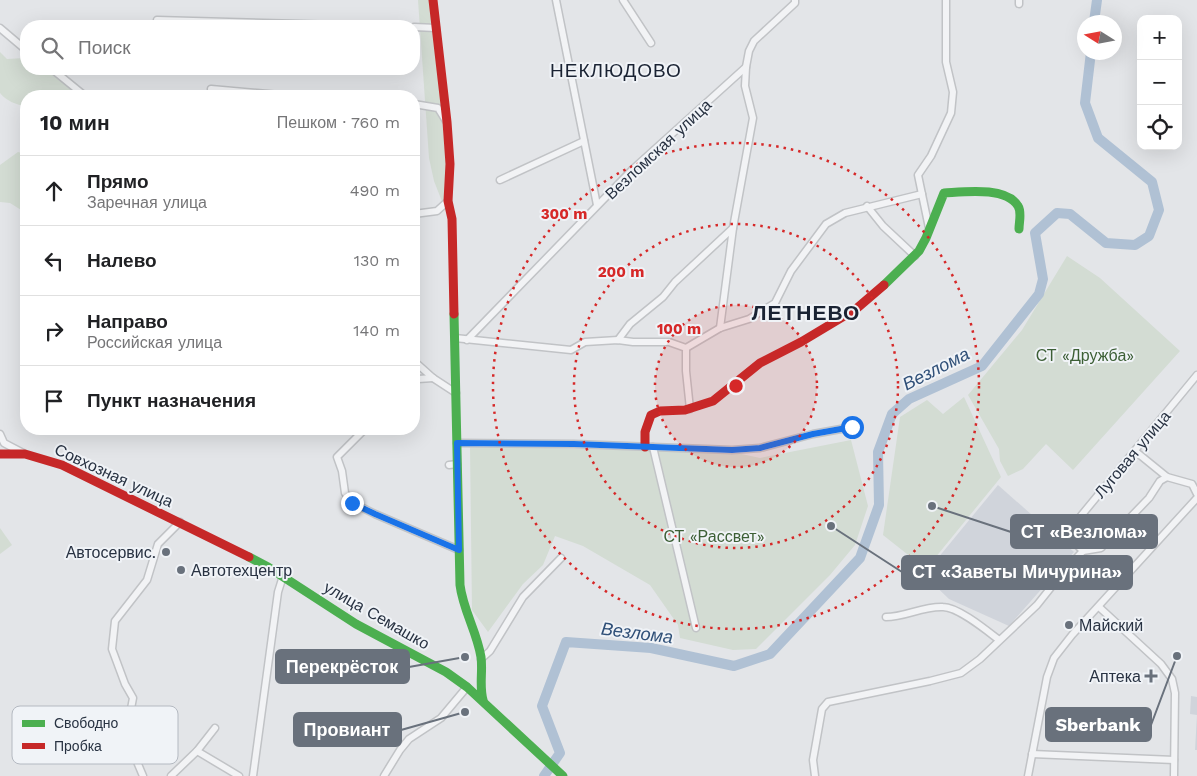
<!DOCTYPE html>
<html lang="ru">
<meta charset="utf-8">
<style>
:root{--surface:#fff;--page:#f6f6f6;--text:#202124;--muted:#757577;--line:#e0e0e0}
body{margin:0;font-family:"Work Sans",sans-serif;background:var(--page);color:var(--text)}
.controls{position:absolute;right:15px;top:15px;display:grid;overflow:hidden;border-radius:10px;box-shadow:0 5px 20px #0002}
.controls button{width:45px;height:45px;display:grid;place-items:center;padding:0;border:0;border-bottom:1px solid var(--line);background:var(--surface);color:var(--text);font:25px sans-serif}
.compass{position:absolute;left:1077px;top:15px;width:45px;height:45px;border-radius:50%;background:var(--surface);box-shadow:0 5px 20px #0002;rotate:281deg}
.stop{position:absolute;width:15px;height:15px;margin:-11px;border:4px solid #1a73e8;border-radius:50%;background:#fff}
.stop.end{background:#1a73e8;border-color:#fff;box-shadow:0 1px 5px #0008}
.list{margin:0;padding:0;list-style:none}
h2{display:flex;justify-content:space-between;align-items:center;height:65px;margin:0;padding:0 20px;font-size:21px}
h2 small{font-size:16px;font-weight:400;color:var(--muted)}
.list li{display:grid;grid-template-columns:32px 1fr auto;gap:15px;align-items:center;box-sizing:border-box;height:70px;padding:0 20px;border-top:1px solid var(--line)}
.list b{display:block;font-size:19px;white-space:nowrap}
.list p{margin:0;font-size:16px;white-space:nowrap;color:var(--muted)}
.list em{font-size:16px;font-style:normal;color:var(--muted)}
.icon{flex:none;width:28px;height:28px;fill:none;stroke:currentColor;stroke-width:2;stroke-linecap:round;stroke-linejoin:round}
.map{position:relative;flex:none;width:1197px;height:776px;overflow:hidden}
.search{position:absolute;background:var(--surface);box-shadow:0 5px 20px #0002;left:20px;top:20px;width:400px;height:55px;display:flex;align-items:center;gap:12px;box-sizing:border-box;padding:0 18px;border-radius:20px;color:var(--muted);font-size:19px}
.panel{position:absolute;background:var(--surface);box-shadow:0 5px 20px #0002;left:20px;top:90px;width:400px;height:345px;border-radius:20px}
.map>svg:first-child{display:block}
.built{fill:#d0d4db}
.green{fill:#d3dcd3}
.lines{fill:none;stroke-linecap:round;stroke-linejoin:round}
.river{stroke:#b0c1d4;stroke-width:10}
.street-casing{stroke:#c1c3c6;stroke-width:9}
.street{stroke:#f2f3f5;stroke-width:6}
.fast{stroke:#4caf50;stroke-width:9}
.jam{stroke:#c62828;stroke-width:9}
.route{stroke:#1a73e8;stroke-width:6}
.ring{fill:none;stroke:#d62828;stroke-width:2.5;stroke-dasharray:2.5 5}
.poi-dot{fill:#69717c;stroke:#f0f3f7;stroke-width:2}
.labels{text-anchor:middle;stroke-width:4;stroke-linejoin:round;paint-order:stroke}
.street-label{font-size:16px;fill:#283242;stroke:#f0f3f7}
.park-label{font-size:16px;fill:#3c5f35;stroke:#f0f3f7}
.poi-label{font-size:16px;fill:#283242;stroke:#f0f3f7;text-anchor:end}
.water-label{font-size:18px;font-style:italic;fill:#305078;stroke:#f0f3f7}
.quarter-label{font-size:19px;letter-spacing:1px;fill:#1a2333;stroke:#f0f3f7}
.district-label{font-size:21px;font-weight:bold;letter-spacing:1px;fill:#1a2333;stroke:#f0f3f7}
.key{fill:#f0f3f7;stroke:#b4b9c1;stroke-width:1}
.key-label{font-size:14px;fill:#283242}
.centre{fill:#d62828;stroke:#f0f3f7;stroke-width:2.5}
.ring-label{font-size:15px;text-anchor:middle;font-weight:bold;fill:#d62828;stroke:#f0f3f7;stroke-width:4;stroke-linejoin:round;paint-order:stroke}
.leader{fill:none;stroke:#69717c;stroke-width:2}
.callout-dot{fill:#69717c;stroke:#f0f3f7;stroke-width:2}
.callout{fill:#69717c;stroke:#69717c;stroke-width:2}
.callout-label{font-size:18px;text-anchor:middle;font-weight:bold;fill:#fff}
</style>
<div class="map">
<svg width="1197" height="776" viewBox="0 0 1197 776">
<rect width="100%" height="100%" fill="#e3e5e8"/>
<g class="built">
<path d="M998,485L1074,552L1009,626L949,599L924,575Z"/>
<path d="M1191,696L1197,697V750H1195L1197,715L1190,714Z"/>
</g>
<g class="green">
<path d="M418,0H431L447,172L448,201L443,204L434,181L429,158Z"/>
<path d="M0,52L7,59L25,58L26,69H44L73,89L78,96H26V106C17,105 6,101 0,93Z"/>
<path d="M18,152L26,154V213L10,203L0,202V165Z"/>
<path d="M1067,256L1100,278L1180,351L1073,470L1046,444L1023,469L1008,476L1000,461L999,449L968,395L1022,330Z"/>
<path d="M964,397L1001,477L926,569L883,535L900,417L927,400L943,414Z"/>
<path d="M851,440L868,506L855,545L830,575L756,649L733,650L680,638L678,625L650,585L583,546L555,536L543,565L523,584L488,632L472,610L470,446L737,453L760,458Z"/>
<path d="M0,528L12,545L0,554Z"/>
</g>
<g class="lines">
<g class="river">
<path d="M1094,22L1097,0"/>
<path d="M544,776L560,753L542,706L566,642L651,648L734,666L770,654L860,558L879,505L878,452L892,414L909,399L982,366L1039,294L1043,279L1035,233L1057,213L1070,214L1106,243L1135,245L1149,236L1159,210L1152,182L1098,138L1085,103L1091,52"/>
</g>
<g class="street-casing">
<g id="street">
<path d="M556,0L597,205"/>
<path d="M623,0L651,43"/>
<path d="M1019,0V4"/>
<path d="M157,20L375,26"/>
<path d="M414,27L436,28"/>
<path d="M0,28L26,50"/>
<path d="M52,69L85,96"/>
<path d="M211,89L291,96"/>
<path d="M414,104L438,108L446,121"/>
<path d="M500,180L584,141"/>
<path d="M867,206L883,226L915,256"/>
<path d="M414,214L437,211L448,201"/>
<path d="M929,228L918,175L931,156L951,113L953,92L946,62V0"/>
<path d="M720,328L733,228L753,118L745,86L746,67L749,51L754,41L795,3V0"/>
<path d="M455,338L571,350L585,342L618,340L633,342H669L686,348V371L690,409"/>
<path d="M467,340L633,169L746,67"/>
<path d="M618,340L630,324L663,297L675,282L733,228"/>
<path d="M686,348L720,328L749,319L775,303L791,271L826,224L845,213L922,194"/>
<path d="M414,361L433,378L456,393"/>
<path d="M414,381L418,379L433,378"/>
<path d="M365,429L337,457L342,471L345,493L353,503L375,514L459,550"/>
<path d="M0,434L4,443L23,453"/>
<path d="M457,443L574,444L732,450L760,448L813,434L852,427"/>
<path d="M653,447L696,628"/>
<path d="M1135,451L1167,477L1192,484L1197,494"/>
<path d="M449,465L457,464"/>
<path d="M1083,551L1066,534L1197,375"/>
<path d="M1083,551L1101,548L1149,498L1160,481L1167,477"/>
<path d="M1099,607L1161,664L1172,679L1175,693L1174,776"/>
<path d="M886,617C905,617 923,606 943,607C958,607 986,630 999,640"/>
<path d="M481,659L490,651L523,597L561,558"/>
<path d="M197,751L239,776"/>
<path d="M1032,754L1174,760"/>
<path d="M143,776L127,738V730L133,698L125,684L112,649L115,621L147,580L158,544L180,522"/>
<path d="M171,776L197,751L215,728"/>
<path d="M253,776L278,592L283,576"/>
<path d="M384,776L400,750L409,739L441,718L467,687"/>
<path d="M815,776L813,760L822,709L828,702L930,681L961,673L980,659L1037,605L1064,571L1083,551"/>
<path d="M1028,776L1047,677L1054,658L1072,635L1197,498"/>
</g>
</g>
<use href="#street" class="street"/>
<g class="fast">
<path d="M884,285L919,251L926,238L944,193C963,192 1006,186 1018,206C1022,212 1019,222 1019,229"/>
<path d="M454,314L460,585C463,610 477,632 481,657C483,672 479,685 483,700"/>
<path d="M249,557L268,567L356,624L446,672L467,687L563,776"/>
</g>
<g class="jam">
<path d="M433,0L447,122L450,164L448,201L452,219L454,314"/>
<path d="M645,447V432L651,415L660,411L685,410L713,401L760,363L801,342L856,309L884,285"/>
<path d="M0,454H25L62,465L249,557"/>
</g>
</g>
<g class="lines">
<path class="route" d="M352,503L375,514L459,550L457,443L574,444L732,450L760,448L813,434L852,427"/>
</g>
<circle cx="736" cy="386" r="81" fill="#d62828" fill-opacity=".12"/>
<g class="ring">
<circle cx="736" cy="386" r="81"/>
<circle cx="736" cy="386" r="162"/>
<circle cx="736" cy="386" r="243"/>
</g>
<g class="poi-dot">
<circle cx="166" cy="552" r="5"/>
<circle cx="181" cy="570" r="5"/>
<circle cx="1069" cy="625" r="5"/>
<path d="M1148.5 668.5h5v5h5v5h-5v5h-5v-5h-5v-5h5z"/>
</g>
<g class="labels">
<g class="street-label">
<text transform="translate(658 149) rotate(-43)" y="6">Везломская улица</text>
<text transform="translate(1132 454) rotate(-50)" y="6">Луговая улица</text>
<text transform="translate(114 475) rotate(25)" y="6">Совхозная улица</text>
<text transform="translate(377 615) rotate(30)" y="6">улица Семашко</text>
</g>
<g class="park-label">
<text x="1085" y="361">СТ «Дружба»</text>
<text x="714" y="542">СТ «Рассвет»</text>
</g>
<g class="poi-label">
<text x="156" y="558">Автосервис.</text>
<text x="191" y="576" text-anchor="start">Автотехцентр</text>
<text x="1079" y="631" text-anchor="start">Майский</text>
<text x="1141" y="682">Аптека</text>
</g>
<g class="water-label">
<text transform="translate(936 369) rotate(-27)" y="6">Везлома</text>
<text transform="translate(637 633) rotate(7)" y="6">Везлома</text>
</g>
<g class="quarter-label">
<text x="616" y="77">НЕКЛЮДОВО</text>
</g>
<g class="district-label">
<text x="806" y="320">ЛЕТНЕВО</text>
</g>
</g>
<rect x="12" y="706" width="166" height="58" rx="8" class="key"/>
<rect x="22" y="720" width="23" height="7" fill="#4caf50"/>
<rect x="22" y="743" width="23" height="6" fill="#c62828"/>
<g class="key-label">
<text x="54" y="728">Свободно</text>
<text x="54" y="751">Пробка</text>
</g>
<circle cx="736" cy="386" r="8" class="centre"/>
<g class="ring-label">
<text x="564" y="219">300 m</text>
<text x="621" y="277">200 m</text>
<text x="679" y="334">100 m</text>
</g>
<path class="leader" d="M932 506L1011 532M831 526L902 572M465 657L409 667M1177 656L1151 725M465 712L401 730"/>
<g class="callout-dot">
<circle cx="932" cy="506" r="5"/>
<circle cx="831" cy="526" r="5"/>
<circle cx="465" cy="657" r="5"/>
<circle cx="1177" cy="656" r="5"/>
<circle cx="465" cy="712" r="5"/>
</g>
<g class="callout">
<rect x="1011" y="515" width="146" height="33" rx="5"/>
<rect x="902" y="556" width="230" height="33" rx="5"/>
<rect x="276" y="650" width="133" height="33" rx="5"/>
<rect x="1046" y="708" width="105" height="33" rx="5"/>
<rect x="294" y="713" width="107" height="33" rx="5"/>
</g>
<g class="callout-label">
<text x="1084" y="538">СТ «Везлома»</text>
<text x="1017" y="578">СТ «Заветы Мичурина»</text>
<text x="342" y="673">Перекрёсток</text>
<text x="1098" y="731">Sberbank</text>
<text x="347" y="736">Провиант</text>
</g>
</svg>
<div class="controls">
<button>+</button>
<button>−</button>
<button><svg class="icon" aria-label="locate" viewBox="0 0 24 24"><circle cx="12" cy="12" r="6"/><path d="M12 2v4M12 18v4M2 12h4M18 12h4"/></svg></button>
</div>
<svg class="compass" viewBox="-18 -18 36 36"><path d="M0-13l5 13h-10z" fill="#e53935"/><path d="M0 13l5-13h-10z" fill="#757577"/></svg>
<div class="stop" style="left:852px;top:427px"></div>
<div class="stop end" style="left:352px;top:503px"></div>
<div class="search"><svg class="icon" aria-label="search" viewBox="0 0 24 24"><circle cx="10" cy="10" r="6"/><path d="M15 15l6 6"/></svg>Поиск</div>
<section class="panel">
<h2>10 мин<small>Пешком · 760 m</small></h2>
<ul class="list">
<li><svg class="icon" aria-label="ahead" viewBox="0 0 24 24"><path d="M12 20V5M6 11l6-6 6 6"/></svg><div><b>Прямо</b><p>Заречная улица</p></div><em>490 m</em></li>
<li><svg class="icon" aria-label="left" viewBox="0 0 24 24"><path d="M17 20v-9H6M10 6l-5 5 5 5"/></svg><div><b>Налево</b></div><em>130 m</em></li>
<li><svg class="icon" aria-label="right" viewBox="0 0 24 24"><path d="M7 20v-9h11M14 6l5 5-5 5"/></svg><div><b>Направо</b><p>Российская улица</p></div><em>140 m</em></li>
<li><svg class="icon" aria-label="arrive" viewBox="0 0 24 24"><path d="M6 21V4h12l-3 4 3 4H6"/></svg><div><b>Пункт назначения</b></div></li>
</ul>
</section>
</div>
